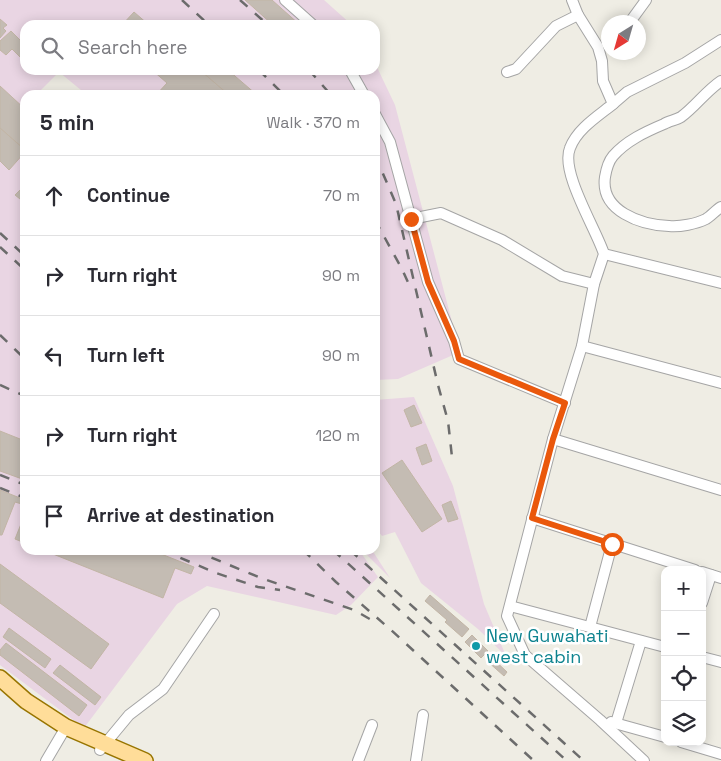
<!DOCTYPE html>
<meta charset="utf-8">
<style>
:root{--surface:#fff;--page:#f7f7f7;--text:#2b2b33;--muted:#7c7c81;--line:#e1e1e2}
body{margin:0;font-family:"Space Grotesk",sans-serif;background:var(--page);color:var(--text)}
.controls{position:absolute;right:15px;bottom:15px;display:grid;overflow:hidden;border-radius:10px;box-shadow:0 2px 12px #0003}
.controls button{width:45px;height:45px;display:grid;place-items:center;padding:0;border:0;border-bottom:1px solid var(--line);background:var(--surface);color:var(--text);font:25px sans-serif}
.compass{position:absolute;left:601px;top:15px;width:45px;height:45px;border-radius:50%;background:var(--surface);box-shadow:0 2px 12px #0003;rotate:217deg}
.stop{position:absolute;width:15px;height:15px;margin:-11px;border:4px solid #ea580c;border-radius:50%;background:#fff}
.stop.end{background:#ea580c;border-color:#fff;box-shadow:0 1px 5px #0008}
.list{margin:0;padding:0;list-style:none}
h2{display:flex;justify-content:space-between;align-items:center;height:65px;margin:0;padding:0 20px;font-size:21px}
h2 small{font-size:16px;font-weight:400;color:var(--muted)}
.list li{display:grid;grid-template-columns:32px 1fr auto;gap:15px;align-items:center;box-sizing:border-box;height:80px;padding:0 20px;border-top:1px solid var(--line)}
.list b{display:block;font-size:19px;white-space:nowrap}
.list em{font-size:16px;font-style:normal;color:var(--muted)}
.icon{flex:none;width:28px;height:28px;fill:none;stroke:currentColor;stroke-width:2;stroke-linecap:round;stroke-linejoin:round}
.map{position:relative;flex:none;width:721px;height:761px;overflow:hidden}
.search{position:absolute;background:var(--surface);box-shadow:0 2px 12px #0003;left:20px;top:20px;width:360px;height:55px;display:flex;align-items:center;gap:12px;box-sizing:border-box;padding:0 18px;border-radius:15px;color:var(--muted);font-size:19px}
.panel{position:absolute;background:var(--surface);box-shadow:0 2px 12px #0003;left:20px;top:90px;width:360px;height:465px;border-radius:15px}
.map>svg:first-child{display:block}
.industrial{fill:#e9d5e3}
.building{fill:#c4bcb3;stroke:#c2b5a5}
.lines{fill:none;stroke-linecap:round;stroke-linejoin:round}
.street-casing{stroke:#a5a5a5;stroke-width:12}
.primary-casing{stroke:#987500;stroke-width:18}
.street{stroke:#fff;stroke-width:10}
.primary{stroke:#fd9;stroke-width:15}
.rail{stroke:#6c6c6c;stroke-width:2.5;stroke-dasharray:10 10;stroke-linecap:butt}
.route{stroke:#ea580c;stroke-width:6}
.culture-dot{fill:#0f9aa8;stroke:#fff;stroke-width:2}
.labels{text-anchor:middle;stroke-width:5;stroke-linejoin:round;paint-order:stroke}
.culture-label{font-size:18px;fill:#0d838f;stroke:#fff;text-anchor:start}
</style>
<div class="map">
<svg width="721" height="761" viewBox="0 0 721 761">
<rect width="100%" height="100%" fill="#efede4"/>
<g class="industrial">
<path d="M0,0H324L352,25H25V70H375V63L395,105L460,352L398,379L375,380V95H87L59,72L40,91L48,95H25V550H359L378,577L351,605L336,615L207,586L177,604L84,728L0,665Z"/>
<path d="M414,397L453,486L484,604L506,656L478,629L421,583L395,532L382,536L375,527V400Z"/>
<path d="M362,550H372L390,578Z"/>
</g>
<g class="building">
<path d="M245,0H272L300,25H273Z"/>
<path d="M134,12L149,25H122Z"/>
<path d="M0,19L7,25L3,28L6,31L0,38Z"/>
<path d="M11,31L25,45V62L12,49L6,55L0,50V41Z"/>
<path d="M152,70H200L229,95H156L167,83Z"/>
<path d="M200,70H228L257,95H229Z"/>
<path d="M0,86L25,109V150L0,128Z"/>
<path d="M0,128L25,150V152L9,170L0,161Z"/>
<path d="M23,187L25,188V203L15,195Z"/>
<path d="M414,405L422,423L411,427L404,410Z"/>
<path d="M0,431L25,441V480L0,471Z"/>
<path d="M426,444L432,461L422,465L416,448Z"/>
<path d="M402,460L442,519L422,532L382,473Z"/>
<path d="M0,490L25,500V505L15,502L2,535H0Z"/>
<path d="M451,501L458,519L448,522L442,505Z"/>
<path d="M25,514V543L15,539Z"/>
<path d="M43,550H151L194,567L191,574L175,568L163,598Z"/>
<path d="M0,564L109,644L91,669L0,603Z"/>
<path d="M430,595L469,629L462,637L445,622L447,620L425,601Z"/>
<path d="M9,628L51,659L45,668L3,637Z"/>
<path d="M472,635L488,651L481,658L465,642Z"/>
<path d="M6,643L87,705L79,716L0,655V650Z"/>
<path d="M490,656L507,672L504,676L487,661Z"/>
<path d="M60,665L101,697L95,705L53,673Z"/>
</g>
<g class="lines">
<g class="street-casing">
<g id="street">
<path d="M285,0L313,25"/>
<path d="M572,0L578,15L598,47L602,61L603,81L613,104C598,116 577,129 570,148C560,172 596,229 604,254L594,284L582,346L553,439L507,616L525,655L600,720L644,761"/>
<path d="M630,22L646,0"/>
<path d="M350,70L364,95"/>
<path d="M507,72L516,69L556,26L578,15"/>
<path d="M721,81C706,91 695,107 681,117C676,120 669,121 664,124C645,132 626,141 613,156C608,162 606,171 605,177C600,211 641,225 669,226C680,227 696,224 706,219C711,216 716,210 721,207"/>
<path d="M613,104L627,92L685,63L721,40"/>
<path d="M375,114L390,142L428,282L454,341L459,359L565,403"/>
<path d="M411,219L441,213L502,240L562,276L594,284"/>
<path d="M604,254L721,283"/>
<path d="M582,346L721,383"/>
<path d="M553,439L721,490"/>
<path d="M532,518L695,570"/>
<path d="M702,572L721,578"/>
<path d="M702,603L711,575"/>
<path d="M510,606L665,647"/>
<path d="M590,627L612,544"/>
<path d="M702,657L721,662"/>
<path d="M611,722L665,737"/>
<path d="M616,723L641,641"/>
<path d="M681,742L721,754"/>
<path d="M100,750L129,715L163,689L214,614"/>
<path d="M46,761L66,727"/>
<path d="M358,761L372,725"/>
<path d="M416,761L423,715"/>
</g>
</g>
<g class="primary-casing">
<path id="primary" d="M0,678L26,701L66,727L145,761"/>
</g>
<use href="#street" class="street"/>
<use href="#primary" class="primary"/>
<g class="rail">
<path d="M182,0L209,25"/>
<path d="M240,0L268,25"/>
<path d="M259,70L284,95"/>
<path d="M309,70L331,95"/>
<path d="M375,155L396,204L438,385L448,421L452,457"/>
<path d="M375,220L402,269L411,289"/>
<path d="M0,233L25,256"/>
<path d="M0,247L25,270"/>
<path d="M0,335L25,359"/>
<path d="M0,385L25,396"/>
<path d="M0,475L25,485"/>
<path d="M0,488L25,498"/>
<path d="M162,550L216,573L258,587L280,590"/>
<path d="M193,550L261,578L354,610L375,622"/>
<path d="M303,550L336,582L391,630L534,761"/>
<path d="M333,550L567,761"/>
<path d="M350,550L584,761"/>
</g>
</g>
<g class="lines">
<path class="route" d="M411,219L428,282L454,341L459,359L565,403L553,439L532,518L612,544"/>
</g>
<circle class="culture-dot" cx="476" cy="646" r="5"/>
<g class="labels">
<g class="culture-label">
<text x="486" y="642">New Guwahati<tspan x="486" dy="21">west cabin</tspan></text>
</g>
</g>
</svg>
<div class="controls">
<button>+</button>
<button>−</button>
<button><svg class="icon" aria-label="locate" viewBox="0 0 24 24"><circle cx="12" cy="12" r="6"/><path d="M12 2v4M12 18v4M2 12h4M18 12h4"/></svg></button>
<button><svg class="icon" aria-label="layers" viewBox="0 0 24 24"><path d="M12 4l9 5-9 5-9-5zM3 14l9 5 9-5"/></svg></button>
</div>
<svg class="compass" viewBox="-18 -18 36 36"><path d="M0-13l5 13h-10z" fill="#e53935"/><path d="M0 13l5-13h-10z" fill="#7c7c81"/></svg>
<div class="stop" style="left:612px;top:544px"></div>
<div class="stop end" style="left:411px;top:219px"></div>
<div class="search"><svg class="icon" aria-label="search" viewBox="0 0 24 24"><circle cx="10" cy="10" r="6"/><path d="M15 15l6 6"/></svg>Search here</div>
<section class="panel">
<h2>5 min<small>Walk · 370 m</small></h2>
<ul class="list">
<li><svg class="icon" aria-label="ahead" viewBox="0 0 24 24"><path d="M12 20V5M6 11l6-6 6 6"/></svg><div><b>Continue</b></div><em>70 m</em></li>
<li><svg class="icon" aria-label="right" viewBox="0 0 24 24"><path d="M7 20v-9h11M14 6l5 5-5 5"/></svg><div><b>Turn right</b></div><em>90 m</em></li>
<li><svg class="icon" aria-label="left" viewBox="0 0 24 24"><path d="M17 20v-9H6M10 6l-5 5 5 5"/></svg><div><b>Turn left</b></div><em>90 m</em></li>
<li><svg class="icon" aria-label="right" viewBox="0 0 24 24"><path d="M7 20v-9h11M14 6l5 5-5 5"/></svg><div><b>Turn right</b></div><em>120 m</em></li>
<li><svg class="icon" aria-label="arrive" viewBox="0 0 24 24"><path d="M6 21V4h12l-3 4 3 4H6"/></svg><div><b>Arrive at destination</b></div></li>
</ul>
</section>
</div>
